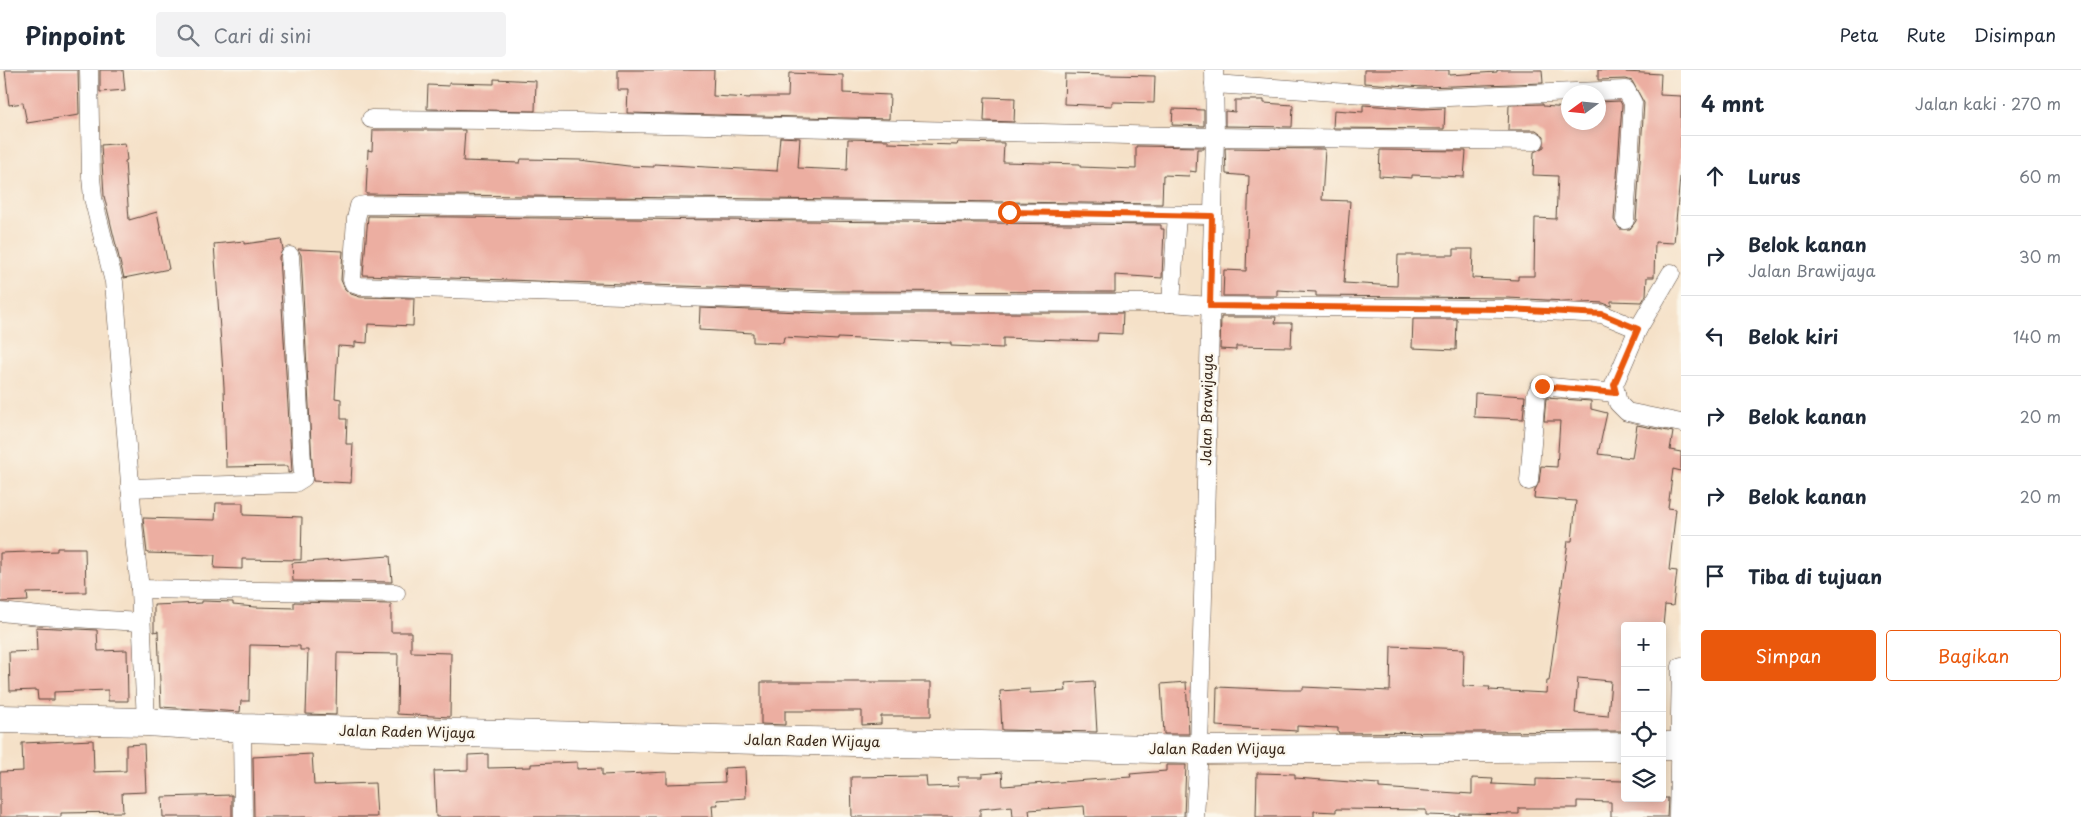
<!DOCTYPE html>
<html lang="id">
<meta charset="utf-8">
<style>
:root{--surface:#fff;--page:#f2f2f3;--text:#1f2937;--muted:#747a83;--line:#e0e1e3;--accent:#ea580c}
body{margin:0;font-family:"Playpen Sans",sans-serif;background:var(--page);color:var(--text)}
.controls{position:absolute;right:15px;bottom:15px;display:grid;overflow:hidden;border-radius:5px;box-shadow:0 2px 12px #0003}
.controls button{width:45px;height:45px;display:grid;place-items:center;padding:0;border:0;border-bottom:1px solid var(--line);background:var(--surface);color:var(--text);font:25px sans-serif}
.compass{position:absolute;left:1561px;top:15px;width:45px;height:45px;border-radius:50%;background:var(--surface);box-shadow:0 2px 12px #0003;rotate:255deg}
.stop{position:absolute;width:15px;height:15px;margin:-11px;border:4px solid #ea580c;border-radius:50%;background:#fff}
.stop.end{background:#ea580c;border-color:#fff;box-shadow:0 1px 5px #0008}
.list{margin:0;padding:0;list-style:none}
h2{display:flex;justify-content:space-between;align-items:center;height:65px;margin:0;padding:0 20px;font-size:21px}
h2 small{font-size:16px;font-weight:400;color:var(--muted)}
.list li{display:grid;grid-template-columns:32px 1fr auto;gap:15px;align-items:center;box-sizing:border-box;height:80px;padding:0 20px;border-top:1px solid var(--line)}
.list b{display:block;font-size:19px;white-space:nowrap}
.list p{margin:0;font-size:16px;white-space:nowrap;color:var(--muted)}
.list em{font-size:16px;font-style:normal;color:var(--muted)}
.actions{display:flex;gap:10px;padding:15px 20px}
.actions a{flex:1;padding:11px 0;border:1px solid var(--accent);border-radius:5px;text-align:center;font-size:18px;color:var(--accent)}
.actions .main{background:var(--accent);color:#fff}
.icon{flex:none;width:28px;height:28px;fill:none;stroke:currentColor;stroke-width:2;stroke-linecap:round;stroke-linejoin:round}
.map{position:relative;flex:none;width:1681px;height:747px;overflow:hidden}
header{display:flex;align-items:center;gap:30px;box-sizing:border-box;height:70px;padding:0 25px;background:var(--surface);border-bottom:1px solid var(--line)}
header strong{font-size:24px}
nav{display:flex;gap:28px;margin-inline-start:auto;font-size:18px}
.search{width:350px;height:45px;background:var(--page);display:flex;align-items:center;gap:12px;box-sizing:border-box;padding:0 18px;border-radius:5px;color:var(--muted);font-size:19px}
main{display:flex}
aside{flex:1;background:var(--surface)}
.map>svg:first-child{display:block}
.building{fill:#ecaea1;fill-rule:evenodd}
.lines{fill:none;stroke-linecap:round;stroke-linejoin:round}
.minor-casing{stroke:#574538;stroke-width:19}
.trunk-casing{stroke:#574538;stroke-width:29}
.minor{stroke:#fff;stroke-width:18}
.trunk{stroke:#fff;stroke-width:28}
.route{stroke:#ea580c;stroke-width:6}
.labels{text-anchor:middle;stroke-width:4.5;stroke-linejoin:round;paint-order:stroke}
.street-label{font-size:14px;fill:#3b2a1e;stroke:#fbf7ec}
</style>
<header>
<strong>Pinpoint</strong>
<div class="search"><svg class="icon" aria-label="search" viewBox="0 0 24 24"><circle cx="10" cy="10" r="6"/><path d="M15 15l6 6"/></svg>Cari di sini</div>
<nav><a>Peta</a><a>Rute</a><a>Disimpan</a></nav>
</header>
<main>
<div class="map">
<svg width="1681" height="747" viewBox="0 0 1681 747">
<rect width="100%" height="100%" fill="#fbf7ec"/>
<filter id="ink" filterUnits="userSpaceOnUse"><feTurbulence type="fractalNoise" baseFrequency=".02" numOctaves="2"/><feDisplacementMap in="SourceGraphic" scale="10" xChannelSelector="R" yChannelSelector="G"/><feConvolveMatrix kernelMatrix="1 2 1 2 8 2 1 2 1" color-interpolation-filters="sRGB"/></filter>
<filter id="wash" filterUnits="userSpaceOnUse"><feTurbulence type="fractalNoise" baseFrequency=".0096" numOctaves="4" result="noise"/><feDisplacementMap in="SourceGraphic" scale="20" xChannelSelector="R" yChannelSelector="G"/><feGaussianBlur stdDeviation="1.12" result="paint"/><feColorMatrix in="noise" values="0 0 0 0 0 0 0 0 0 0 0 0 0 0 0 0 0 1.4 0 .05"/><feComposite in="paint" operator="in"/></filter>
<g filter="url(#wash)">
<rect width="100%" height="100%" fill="#f5e1c8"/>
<g id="blocks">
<g class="building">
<path d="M5,0H78L79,45L27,53L23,33L9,35Z"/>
<path d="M100,0H123L125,20L100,22Z"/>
<path d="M618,0H714L713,26L750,28V27H788L789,3L843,5V23L890,25L889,49L627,43L628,20H618Z"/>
<path d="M1364,0H1449V5L1497,2V0H1542L1543,13L1423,17L1364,13Z"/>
<path d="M1598,0H1626V2L1661,4L1660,25L1681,26V96L1674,173L1655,172L1654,207H1647L1646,225L1642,232L1611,231V236L1603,233L1508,228L1316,226V222L1277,220V226H1223L1224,200L1246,201L1248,135L1249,106L1226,104L1225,78L1325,79L1322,130L1350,131L1344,213L1397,216L1398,185H1454V179H1473L1472,208L1518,210V206H1534L1535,148L1556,149L1558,106L1533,105L1534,82L1544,77V66L1536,60H1508L1509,35L1543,34V36L1568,38V52H1598V32L1620,31L1622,35L1614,150L1620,159H1630L1636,151L1644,33L1632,11L1626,9L1598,10Z"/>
<path d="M1065,4L1155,6L1154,33L1112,32V36L1064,34Z"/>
<path d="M494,9L536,11L535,41L427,39L428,15L449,16V13L494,14Z"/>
<path d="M985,27L1015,28L1014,52L984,51Z"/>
<path d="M1235,30H1264V33L1293,35L1292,57L1225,56V41L1235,42Z"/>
<path d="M1363,35L1422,39L1445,38L1444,59L1333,58L1334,40L1363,42Z"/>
<path d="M1173,39L1204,40V56L1172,55Z"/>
<path d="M373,60H465L463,91L520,93L521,89L580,90L628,96L654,97V94L777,101L780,67L800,68L798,98L847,100L848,69L888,70V73L957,75L958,72L1004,73L1003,92L1080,94V97L1136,99V76L1204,77V79H1197L1196,102L1190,101L1189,106L1163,105L1162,134L366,124L368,80L372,81Z"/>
<path d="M125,73L127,90L125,91L129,150L157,142L169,199L124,208L104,126L101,75Z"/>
<path d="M1380,80L1466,81L1464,107L1412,105V108L1379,106Z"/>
<path d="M368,146L1161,155V159H1164L1162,208L1115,205V222L826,221L363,205Z"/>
<path d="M281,169L283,179L279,187L292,402L288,403V396L226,397L224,317L214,174L244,171V174Z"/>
<path d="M298,179L343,181L341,210L345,219L351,224L360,227L414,228L413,256L368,254L367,273L355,272V277L338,276L335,328L341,329V349H347L346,374H353L351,413L313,411L301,185Z"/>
<path d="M700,238L826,243H1123L1122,264L1098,263L1097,271L1003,268V278L951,276V273L838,268V270L784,267L783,273L753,272V263L699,260Z"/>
<path d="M1221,247H1276L1275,253H1292L1291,277L1236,276V280L1220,279Z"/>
<path d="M1413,249H1457L1456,280L1412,278Z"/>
<path d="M1475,323L1525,326L1523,349L1474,347Z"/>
<path d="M1546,328L1591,331V339L1607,343L1598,384L1632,388L1637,355L1673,362L1670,380L1681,382V401L1673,399L1668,438L1676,439L1669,500L1677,501L1673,536L1665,535L1663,556H1625V661L1338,663V658L1297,656V661L1216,656L1217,617L1284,620H1303V617L1390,621L1391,576L1464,579L1463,616L1490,617L1489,620L1546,623L1547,611H1549L1568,471H1572L1576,431L1534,428L1535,420L1539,412L1541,396L1557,397L1560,351H1544ZM1578,608L1611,611L1608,646L1575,643Z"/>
<path d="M216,433H243V445L302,447L301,490L242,489V499L214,498L215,485L147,483L143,448L215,450Z"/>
<path d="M57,478H85L86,522L27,523L28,531L0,532V483L57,481Z"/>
<path d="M390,486L392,512L293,511L292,493Z"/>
<path d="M202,531L233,532V535L255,537L294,538V532L391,534V562H411V582L451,583L450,647L397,644L398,584L337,583L336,645L306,644L308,580H300V576L250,575L249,631H241L240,642L161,637L158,561L154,562V535L202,533Z"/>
<path d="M36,557L97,560L98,581L127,580L128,631H108V620L54,622V630H38L37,620L10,621L9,582L37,581Z"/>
<path d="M1094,611L1097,662L1002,660L1000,621L1030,619V623L1066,621L1065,613Z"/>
<path d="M761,612H931V646H881V654L862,655V641H785V655L761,654Z"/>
<path d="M1186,612L1189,664H1164L1161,614Z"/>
<path d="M93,670L94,702L126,701V675L144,674L146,722L122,723L123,742L61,743V747H0V702L23,701L22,673Z"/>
<path d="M312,684L314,715L375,713L377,747H254L253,687Z"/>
<path d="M488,684V698L531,697V694L577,692V699L602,698V705L667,702V714L725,712L724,698L745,697L746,728L717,730L718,735H712L713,747H436L434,701L468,700V685Z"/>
<path d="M1166,695H1186L1184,747H1085L1084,736L1029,740L1030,747H1013L1012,736L980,739V747H852L851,707L926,706L927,717L959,716L958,707H982V704L1002,702L1003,716L1131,707L1130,704L1166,701Z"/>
<path d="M1257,703L1295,704V708L1379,714V718L1472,724V708L1493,709L1492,714L1536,716V709L1625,711V728H1668L1667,747H1611V732L1577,731V738H1519V744L1459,743V746L1426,745V740L1336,739V742L1314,741V747H1256Z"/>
<path d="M232,725V747H163L162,727Z"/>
</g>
</g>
</g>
<g filter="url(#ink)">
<use href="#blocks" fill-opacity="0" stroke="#574538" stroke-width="1"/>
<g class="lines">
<g class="minor-casing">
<g id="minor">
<path d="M89,0L91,107L93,128L114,212L135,476L140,519L146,652"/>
<path d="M1214,14L1423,28L1626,20L1633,33L1625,150"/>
<path d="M371,49L486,50L1215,67L1535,71"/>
<path d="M1212,145L365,135L359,136L356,149L352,210L354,214L360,216L826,232L1171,233L1210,236L1507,239L1602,244L1638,259"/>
<path d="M1671,203L1638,259L1614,315L1618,333L1627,342L1681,353"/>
<path d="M1171,233L1177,145"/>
<path d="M1529,411L1536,324L1539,318L1551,317L1616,323"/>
<path d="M130,418L295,413L303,408L290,186"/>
<path d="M140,519L396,523"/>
<path d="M0,542L40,546L140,552"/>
<path d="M242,658L243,747"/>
<path d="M1195,747L1199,680L1215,67L1214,0"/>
<path d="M1678,747L1681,596"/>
</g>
</g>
<g class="trunk-casing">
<g id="trunk">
<path d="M0,649L146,652L242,658L1199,680L1625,677"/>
<path d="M1662,676H1681"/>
</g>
</g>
<use href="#minor" class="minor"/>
<use href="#trunk" class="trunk"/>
</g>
</g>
<g class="lines" filter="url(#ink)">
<path class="route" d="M1009,142L1212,146L1210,236L1507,239L1602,244L1638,259L1614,315L1616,323L1542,316"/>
</g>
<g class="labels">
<g class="street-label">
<text transform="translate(1207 340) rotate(-89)" y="5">Jalan Brawijaya</text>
<text transform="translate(407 662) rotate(1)" y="5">Jalan Raden Wijaya</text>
<text transform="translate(812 671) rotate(1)" y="5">Jalan Raden Wijaya</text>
<text x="1217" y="684">Jalan Raden Wijaya</text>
</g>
</g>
</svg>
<div class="controls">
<button>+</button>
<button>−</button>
<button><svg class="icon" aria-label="locate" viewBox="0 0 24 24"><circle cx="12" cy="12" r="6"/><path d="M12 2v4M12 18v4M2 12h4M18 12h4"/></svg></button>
<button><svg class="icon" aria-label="layers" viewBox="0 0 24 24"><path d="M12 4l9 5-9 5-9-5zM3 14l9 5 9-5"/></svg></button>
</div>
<svg class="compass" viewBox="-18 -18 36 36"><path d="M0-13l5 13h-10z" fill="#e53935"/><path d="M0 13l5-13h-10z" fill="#747a83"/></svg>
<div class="stop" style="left:1009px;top:142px"></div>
<div class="stop end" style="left:1542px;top:316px"></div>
</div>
<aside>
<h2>4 mnt<small>Jalan kaki · 270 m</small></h2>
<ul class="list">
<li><svg class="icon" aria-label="ahead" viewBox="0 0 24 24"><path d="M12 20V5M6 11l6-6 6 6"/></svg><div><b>Lurus</b></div><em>60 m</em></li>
<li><svg class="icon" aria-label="right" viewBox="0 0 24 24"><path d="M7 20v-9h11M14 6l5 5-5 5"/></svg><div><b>Belok kanan</b><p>Jalan Brawijaya</p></div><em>30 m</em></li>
<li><svg class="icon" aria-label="left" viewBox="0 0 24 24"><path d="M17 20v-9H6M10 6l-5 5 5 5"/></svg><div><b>Belok kiri</b></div><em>140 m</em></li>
<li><svg class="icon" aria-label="right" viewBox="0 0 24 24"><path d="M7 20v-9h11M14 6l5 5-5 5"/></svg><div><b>Belok kanan</b></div><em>20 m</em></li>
<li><svg class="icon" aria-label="right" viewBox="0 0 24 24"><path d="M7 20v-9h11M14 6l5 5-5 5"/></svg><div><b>Belok kanan</b></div><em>20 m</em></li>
<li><svg class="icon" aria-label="arrive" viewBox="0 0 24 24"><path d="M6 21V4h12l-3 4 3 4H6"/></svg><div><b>Tiba di tujuan</b></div></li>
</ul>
<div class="actions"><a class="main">Simpan</a><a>Bagikan</a></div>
</aside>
</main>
